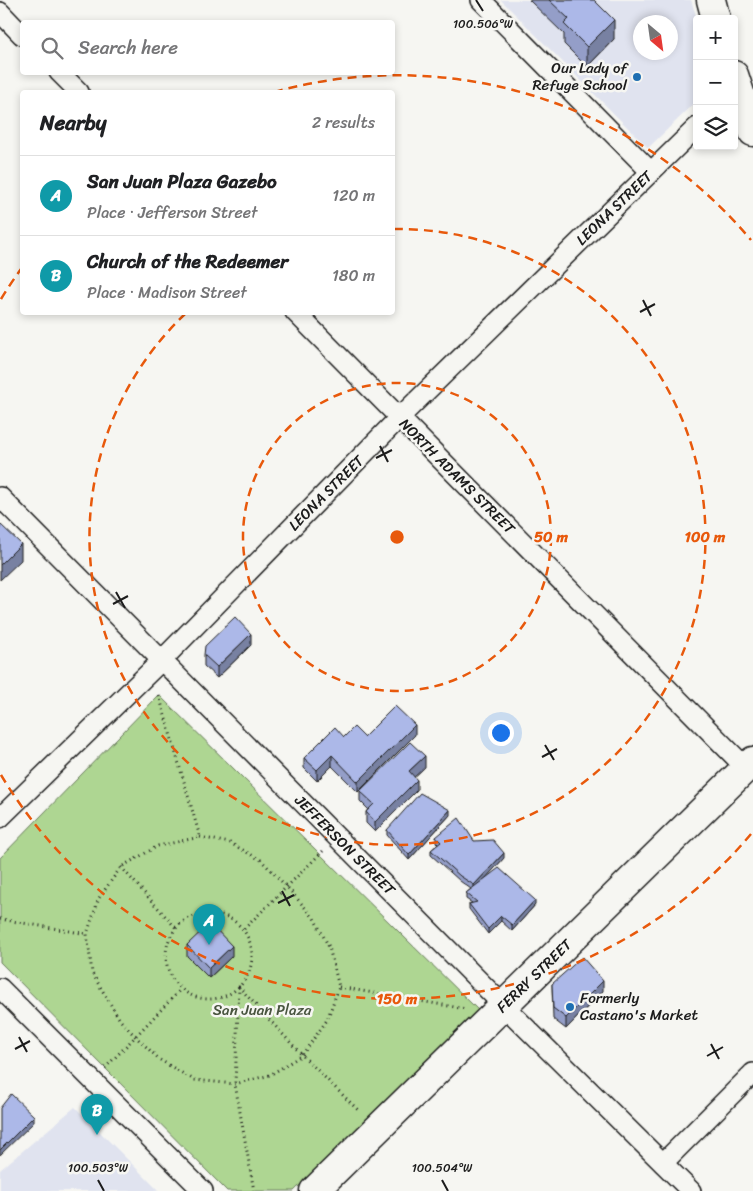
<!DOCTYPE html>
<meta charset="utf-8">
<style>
:root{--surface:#fff;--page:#f2f2f2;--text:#202124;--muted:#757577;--line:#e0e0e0;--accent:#d93025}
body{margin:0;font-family:Sriracha,sans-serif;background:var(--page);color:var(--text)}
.controls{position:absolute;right:15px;top:15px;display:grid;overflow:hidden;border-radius:5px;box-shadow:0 2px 8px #0003}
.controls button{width:45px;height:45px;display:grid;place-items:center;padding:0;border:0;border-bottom:1px solid var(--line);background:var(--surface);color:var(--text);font:25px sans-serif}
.compass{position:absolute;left:633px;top:15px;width:45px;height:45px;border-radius:50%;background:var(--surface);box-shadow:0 2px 8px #0003;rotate:151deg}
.you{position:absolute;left:500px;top:732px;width:18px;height:18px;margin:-12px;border:4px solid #fff;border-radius:50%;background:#1a73e8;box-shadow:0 0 0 8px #1a73e833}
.badge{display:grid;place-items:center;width:32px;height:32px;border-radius:50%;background:var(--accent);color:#fff;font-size:16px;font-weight:700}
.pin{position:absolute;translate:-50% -41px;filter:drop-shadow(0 1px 2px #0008)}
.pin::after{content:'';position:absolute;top:26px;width:18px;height:15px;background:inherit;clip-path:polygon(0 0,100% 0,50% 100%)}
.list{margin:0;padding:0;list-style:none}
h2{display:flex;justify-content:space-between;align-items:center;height:65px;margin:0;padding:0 20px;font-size:21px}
h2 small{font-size:16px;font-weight:400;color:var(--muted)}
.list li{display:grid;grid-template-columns:32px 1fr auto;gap:15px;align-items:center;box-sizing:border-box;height:80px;padding:0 20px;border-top:1px solid var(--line)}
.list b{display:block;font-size:19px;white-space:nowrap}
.list p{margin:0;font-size:16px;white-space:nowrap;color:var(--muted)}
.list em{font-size:16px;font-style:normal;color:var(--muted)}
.icon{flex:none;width:28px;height:28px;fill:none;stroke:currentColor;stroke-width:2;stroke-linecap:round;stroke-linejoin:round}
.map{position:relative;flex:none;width:753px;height:1191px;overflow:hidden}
.search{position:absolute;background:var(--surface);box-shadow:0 2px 8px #0003;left:20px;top:20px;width:375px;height:55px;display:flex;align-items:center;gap:12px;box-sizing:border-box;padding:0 18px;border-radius:5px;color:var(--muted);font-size:19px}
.panel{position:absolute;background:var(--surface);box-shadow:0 2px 8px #0003;left:20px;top:90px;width:375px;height:225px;border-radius:5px}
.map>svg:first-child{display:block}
.built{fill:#e0e3ef;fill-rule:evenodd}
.green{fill:#aed692;stroke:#657957}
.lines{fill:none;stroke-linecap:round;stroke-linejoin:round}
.street-casing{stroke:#1c1c1c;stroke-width:22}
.secondary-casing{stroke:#1c1c1c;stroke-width:31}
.path{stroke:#1c1c1c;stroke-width:3;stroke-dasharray:1 4;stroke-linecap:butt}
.street{stroke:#f6f6f2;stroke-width:19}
.secondary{stroke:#f6f6f2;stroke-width:28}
.wall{fill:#949ec8;stroke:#1c1c1c}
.shaded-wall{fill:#7881a2;stroke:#1c1c1c}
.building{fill:#acb8e8;stroke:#1c1c1c}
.ticks{fill:none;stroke:#1c1c1c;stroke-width:2}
.ring{fill:none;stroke:#e8590c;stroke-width:2.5;stroke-dasharray:9 6}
.poi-dot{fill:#1f6fb2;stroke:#f6f6f2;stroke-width:2}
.labels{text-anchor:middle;stroke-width:5;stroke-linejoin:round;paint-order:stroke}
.poi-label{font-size:15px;fill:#1c1c1c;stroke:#f6f6f2;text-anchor:end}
.street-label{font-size:15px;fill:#1c1c1c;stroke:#f6f6f2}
.park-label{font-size:15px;fill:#48543f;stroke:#f6f6f2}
.ticks-label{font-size:12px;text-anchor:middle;fill:#1c1c1c;stroke:#f6f6f2;stroke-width:5;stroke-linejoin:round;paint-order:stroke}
.centre{fill:#e8590c;stroke:#f6f6f2;stroke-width:2.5}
.ring-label{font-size:15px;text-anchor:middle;font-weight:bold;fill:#e8590c;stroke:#f6f6f2;stroke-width:5;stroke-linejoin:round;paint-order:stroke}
</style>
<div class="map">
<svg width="753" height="1191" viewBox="0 0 753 1191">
<rect width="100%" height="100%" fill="#f6f6f2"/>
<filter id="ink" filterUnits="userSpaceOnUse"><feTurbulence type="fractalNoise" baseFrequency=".02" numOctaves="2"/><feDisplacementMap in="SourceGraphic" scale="10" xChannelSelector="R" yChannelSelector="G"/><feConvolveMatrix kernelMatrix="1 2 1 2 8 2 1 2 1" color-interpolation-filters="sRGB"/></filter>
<g filter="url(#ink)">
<g class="built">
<path d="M501,0H691L697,19V101L648,148ZM640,22H670V52H640Z"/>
<path d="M75,1107L159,1191H0V1170Z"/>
</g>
<path class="green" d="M159,695L479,1011L294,1191H227L0,962V858Z"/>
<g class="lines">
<g class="street-casing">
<g id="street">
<path d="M481,0L651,172"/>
<path d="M0,12L22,35"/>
<path d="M59,72L79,92"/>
<path d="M295,312L746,768"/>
<path d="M0,497L504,1006L691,1191"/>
<path d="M0,818L162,660L399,418L697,127"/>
<path d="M0,988L203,1191"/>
<path d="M663,1163L753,1073"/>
</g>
</g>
<g class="secondary-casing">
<g id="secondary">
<path d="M711,0L716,19"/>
<path d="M734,75L753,132"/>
<path d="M314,1191L753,761"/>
</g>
</g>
<g class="path">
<path d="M159,695L200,837"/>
<path d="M200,837L230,843L261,860L287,887L314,918L329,947L339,987L327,1020L302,1055L270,1075L235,1084L194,1080L160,1060L135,1036L120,1020L92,973L87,934L99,898L121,867L158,846Z"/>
<path d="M121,867L176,928"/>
<circle cx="209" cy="956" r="43"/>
<path d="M0,919L87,934"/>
<path d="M244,929L324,850"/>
<path d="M339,987L466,1009"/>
<path d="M105,1068L181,989"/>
<path d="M254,1191L235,1084L239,987L302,1055L360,1112"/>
</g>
<use href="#street" class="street"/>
<use href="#secondary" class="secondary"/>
</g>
<g class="wall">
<path d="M529,0H594L614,39L587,67L564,44V34Z"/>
<path d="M251,645L217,678L204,666V655Z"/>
<path d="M415,735L358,792L332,766L317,781L304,768V758L344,737Z"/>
<path d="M425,767L414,777L417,790L375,832L366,823V812L368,809L360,801V791Z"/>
<path d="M450,815L409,860L387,835V830Z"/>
<path d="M436,837L474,841L504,858L486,877L535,905L512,931L501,921L488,934L469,909V904L472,903L466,899V893L471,889L460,881L431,855V850L438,844L436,842Z"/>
<path d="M187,945L232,956L209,978L187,956Z"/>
<path d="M552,984L603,991L566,1029L553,1019Z"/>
</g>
<g class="shaded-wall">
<path d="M614,20V39L587,67V47Z"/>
<path d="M21,544V560L0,580V565Z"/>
<path d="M251,634V645L217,678V667Z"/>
<path d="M415,725V735L358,792V782Z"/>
<path d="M332,755V766L317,781V770Z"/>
<path d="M425,756V767L409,782V771Z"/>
<path d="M417,780V790L375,832V822Z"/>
<path d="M450,810V815L409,860V855Z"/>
<path d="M504,853V858L474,891V885Z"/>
<path d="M535,900V905L512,931V925Z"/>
<path d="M501,916V921L488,934V929Z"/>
<path d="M232,946V956L209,978V968Z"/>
<path d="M603,981V991L566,1029V1018Z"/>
<path d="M34,1116V1122L0,1155V1150Z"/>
</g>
<g class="building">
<path d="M549,0H594L614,20L587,47L564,24L569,19Z"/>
<path d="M0,524L21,544L0,565Z"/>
<path d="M235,617L251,634L217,667L204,655L205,646Z"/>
<path d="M395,706L415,725L358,782L332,755L317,770L304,758L335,727L344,737L354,727L364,737Z"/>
<path d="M410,742L425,756L409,771L417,780L375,822L366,812L374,804L360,791Z"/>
<path d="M420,793L450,810L409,855L387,830Z"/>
<path d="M459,818L474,841L493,840L504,853L474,885L460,876L431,850L441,842L436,837Z"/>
<path d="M499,868L535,900L512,925L501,916L488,929L469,904L477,902L466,893Z"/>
<path d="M210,923L232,946L209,968L187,945Z"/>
<path d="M582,957L603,981L566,1018L553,1008L552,984Z"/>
<path d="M11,1094L34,1116L0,1150V1108Z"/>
</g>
</g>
<path class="ticks" d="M476,0L483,11M643,300L651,316M640,312L655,304M380,446L388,462M376,458L392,450M116,592L125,608M113,604L128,596M545,745L554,760M542,757L557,749M282,891L290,906M278,903L294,895M19,1037L27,1052M711,1044L719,1059M15,1049L30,1041M707,1056L723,1047M98,1180L104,1191M442,1180L448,1191"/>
<g class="ring">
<circle cx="397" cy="537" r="154"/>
<path d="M394 229A308 308 0 1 1 185 314"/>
<path d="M751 834A462 462 0 0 1 1 775M1 299A462 462 0 0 1 21 269M274 92A462 462 0 0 1 751 240"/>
</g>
<g class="poi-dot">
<circle cx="637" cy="77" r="5"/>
<circle cx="570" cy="1007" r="5"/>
</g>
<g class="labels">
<g class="poi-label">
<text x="627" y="73">Our Lady of<tspan x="627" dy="17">Refuge School</tspan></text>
<text x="580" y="1003" text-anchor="start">Formerly<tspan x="580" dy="17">Castano's Market</tspan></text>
</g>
<g class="street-label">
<text transform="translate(614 208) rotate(-44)" y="5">LEONA STREET</text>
<text transform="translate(457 476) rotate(45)" y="5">NORTH ADAMS STREET</text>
<text transform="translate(326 493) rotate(-45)" y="5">LEONA STREET</text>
<text transform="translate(345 845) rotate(45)" y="5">JEFFERSON STREET</text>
<text transform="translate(534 976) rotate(-44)" y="5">FERRY STREET</text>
</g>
<g class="park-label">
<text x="262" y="1015">San Juan Plaza</text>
</g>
</g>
<g class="ticks-label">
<text x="483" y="28">100.506°W</text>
<text x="98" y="1172">100.503°W</text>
<text x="442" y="1172">100.504°W</text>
</g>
<circle cx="397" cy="537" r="8" class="centre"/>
<g class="ring-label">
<text x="551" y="542">50 m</text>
<text x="705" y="542">100 m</text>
<text x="397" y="1004">150 m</text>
</g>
</svg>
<div class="controls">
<button>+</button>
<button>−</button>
<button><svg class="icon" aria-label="layers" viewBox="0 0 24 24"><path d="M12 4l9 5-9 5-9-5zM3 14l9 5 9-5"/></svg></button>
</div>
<svg class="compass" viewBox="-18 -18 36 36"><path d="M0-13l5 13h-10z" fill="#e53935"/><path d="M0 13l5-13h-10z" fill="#757577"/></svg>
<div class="you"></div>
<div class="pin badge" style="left:209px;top:945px;background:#0f9aa8">A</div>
<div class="pin badge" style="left:97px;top:1135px;background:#0f9aa8">B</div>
<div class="search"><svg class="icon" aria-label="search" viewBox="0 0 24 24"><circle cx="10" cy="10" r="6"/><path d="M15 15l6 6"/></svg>Search here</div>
<section class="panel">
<h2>Nearby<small>2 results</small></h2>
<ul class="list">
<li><span class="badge" style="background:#0f9aa8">A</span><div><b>San Juan Plaza Gazebo</b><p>Place · Jefferson Street</p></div><em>120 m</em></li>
<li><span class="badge" style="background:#0f9aa8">B</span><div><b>Church of the Redeemer</b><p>Place · Madison Street</p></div><em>180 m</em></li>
</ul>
</section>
</div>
